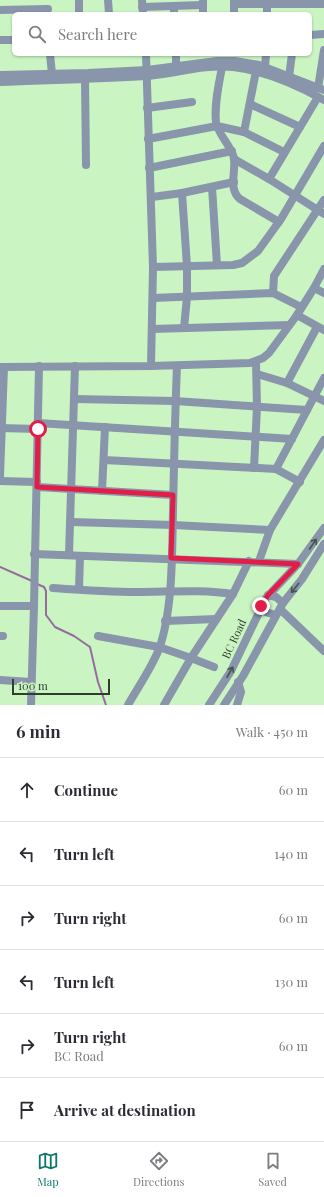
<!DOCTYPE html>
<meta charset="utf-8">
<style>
:root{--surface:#fff;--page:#f2f2f3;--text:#2b2b33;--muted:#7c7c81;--line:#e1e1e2;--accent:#0f766e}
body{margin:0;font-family:"Playfair Display",serif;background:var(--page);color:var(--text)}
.scale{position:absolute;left:12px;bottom:10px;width:98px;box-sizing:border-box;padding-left:4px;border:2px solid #2f3f2c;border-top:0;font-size:11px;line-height:14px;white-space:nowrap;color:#2f3f2c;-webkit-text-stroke:3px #cbf4c3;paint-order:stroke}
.stop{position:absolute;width:12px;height:12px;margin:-9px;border:3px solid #e11d48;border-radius:50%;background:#fff}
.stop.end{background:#e11d48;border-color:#fff;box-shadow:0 1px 4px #0008}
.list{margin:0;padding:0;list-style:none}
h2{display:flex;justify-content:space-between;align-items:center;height:52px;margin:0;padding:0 16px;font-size:17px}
h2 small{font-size:13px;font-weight:400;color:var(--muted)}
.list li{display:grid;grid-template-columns:26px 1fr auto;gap:12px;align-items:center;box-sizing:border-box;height:64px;padding:0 16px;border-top:1px solid var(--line)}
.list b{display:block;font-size:15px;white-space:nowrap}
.list p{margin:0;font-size:13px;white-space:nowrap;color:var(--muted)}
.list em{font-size:13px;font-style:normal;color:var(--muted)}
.icon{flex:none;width:22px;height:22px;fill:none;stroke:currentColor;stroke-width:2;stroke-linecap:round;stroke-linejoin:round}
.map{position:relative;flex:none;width:324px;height:705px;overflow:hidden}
.search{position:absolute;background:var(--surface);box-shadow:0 1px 3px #0004;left:12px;right:12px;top:12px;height:44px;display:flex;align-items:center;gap:10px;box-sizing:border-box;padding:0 14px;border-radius:6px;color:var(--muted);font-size:15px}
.sheet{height:436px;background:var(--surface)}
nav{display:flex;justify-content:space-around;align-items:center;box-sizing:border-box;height:56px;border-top:1px solid var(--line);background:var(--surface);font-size:11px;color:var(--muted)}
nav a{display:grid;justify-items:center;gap:2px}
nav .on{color:var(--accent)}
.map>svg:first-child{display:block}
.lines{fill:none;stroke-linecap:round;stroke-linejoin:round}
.stream{stroke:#966c9f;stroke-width:2}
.minor{stroke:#8895ab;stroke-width:8}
.oneway{stroke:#45544c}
.route{stroke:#e11d48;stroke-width:5}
.labels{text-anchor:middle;stroke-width:3;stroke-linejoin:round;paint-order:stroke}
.street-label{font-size:11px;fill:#2f3f2c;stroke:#cbf4c3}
</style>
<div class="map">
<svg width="324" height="705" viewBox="0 0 324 705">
<rect width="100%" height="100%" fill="#cbf4c3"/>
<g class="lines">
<g class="stream">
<path d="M0,567L32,581"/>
<path d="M37,584L44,587L46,591V615L55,627L74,636L90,647L98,682L106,705"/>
</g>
<g class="minor">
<path d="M79,0V14"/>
<path d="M108,0L109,14"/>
<path d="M142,0L143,14"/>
<path d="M234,0V14"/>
<path d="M203,1V14"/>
<path d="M267,3V14"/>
<path d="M234,4H324"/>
<path d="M174,6V14"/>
<path d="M142,7L203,5"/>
<path d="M0,10L48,9"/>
<path d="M310,35L324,34"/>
<path d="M0,40H14"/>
<path d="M50,54L52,74"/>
<path d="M146,54L153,267L151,366"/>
<path d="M176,54V66"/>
<path d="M222,67C219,84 214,104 216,122C218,135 231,145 234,158C236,172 228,189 240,199L279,222"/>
<path d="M265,67L266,54"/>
<path d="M0,75L88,73L147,70L217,61H235L259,65L324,90"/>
<path d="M289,77L292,54"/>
<path d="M85,79L86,165"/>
<path d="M0,82C49,80 97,79 146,76C174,74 204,64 233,67C265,71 297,85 324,100"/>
<path d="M318,88L324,50"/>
<path d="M250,104L300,127"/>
<path d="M147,108L192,102"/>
<path d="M244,132L256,71"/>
<path d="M148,139L217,126L244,132L284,152"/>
<path d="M234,159L269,179L324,214"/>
<path d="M149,168L232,151"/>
<path d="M269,179L318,97"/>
<path d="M212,187L217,265"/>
<path d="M182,193L187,266V297L184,328"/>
<path d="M152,197L182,193L234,182"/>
<path d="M153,267L233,265L242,263L258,251L281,219L324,146"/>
<path d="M314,288L324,293"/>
<path d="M273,293L274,276L324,200"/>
<path d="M153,298L273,293L301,307"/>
<path d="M297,315L324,330"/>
<path d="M152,329L289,325"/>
<path d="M0,367L151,366L250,363L263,358L269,353L297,315L314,288L324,269"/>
<path d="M257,374L287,383L324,401"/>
<path d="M287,383L317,327"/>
<path d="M74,399L175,401L307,410"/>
<path d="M38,423L292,439"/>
<path d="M0,428L38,429"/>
<path d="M104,460L276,469L300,482"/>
<path d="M254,468L257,407L256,362"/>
<path d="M276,469L324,378"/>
<path d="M0,476L4,367"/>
<path d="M0,481L37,482"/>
<path d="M37,487L173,495"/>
<path d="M102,491L105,427"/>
<path d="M71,522L173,525L270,530"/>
<path d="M34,554L298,564"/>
<path d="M69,555L75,366"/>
<path d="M259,561L270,530L324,440"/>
<path d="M53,588C81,590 109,592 137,592C169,592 201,589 233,594"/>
<path d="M79,589L80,556"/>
<path d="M268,595L276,597L283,603"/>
<path d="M0,606H34"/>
<path d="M261,606L266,612L275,615"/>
<path d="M280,609L324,651"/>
<path d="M165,621L216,619"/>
<path d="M0,636H3"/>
<path d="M98,636L159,647L191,658L214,667"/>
<path d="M0,680L31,682"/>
<path d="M31,705L34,606L39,366"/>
<path d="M128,705C138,687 151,669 159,649C173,610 172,553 173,511C174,463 175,414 177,366"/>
<path d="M164,705L191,658L233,594L249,561"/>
<path d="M209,705L231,671L266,598L298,564L324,528"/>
<path d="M224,705L243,676L283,603L302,579L324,544"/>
<path d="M237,705L241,692L238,682"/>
</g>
</g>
<defs><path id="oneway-shaft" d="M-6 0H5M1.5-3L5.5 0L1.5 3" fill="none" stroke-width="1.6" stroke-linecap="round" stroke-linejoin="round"/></defs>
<g class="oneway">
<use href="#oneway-shaft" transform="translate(313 544) rotate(-56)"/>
<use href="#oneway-shaft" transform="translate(295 588) rotate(129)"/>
<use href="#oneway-shaft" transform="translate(230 672) rotate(-61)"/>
</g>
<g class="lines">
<path class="route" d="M38,429L37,487L173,495L171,558L298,564L268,595L261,606"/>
</g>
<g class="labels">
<g class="street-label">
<text transform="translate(234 639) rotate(-65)" y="4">BC Road</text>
</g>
</g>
</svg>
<div class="scale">100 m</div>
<div class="stop" style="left:38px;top:429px"></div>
<div class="stop end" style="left:261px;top:606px"></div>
<div class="search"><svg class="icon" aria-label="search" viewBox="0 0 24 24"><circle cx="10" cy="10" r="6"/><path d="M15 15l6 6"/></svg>Search here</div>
</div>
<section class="sheet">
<h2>6 min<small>Walk · 450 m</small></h2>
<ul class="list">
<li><svg class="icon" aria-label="ahead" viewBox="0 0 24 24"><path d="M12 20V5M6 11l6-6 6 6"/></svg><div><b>Continue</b></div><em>60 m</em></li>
<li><svg class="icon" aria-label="left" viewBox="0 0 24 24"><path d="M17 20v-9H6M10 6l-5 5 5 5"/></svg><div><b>Turn left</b></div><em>140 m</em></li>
<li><svg class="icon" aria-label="right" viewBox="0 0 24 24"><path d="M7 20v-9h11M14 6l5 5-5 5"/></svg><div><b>Turn right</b></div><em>60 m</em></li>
<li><svg class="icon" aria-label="left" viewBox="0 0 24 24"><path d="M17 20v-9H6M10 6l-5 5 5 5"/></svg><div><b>Turn left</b></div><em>130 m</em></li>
<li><svg class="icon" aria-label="right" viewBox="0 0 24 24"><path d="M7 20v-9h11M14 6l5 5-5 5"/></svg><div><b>Turn right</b><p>BC Road</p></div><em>60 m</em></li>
<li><svg class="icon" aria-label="arrive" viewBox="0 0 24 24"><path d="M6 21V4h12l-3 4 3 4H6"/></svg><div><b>Arrive at destination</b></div></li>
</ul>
</section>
<nav>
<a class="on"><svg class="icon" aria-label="map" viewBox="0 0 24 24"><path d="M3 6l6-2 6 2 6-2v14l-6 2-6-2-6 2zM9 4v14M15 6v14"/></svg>Map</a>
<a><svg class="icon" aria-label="directions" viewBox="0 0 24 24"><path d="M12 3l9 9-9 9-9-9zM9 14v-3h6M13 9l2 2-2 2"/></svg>Directions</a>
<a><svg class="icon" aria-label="saved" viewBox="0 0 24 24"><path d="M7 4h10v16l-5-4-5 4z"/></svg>Saved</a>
</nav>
